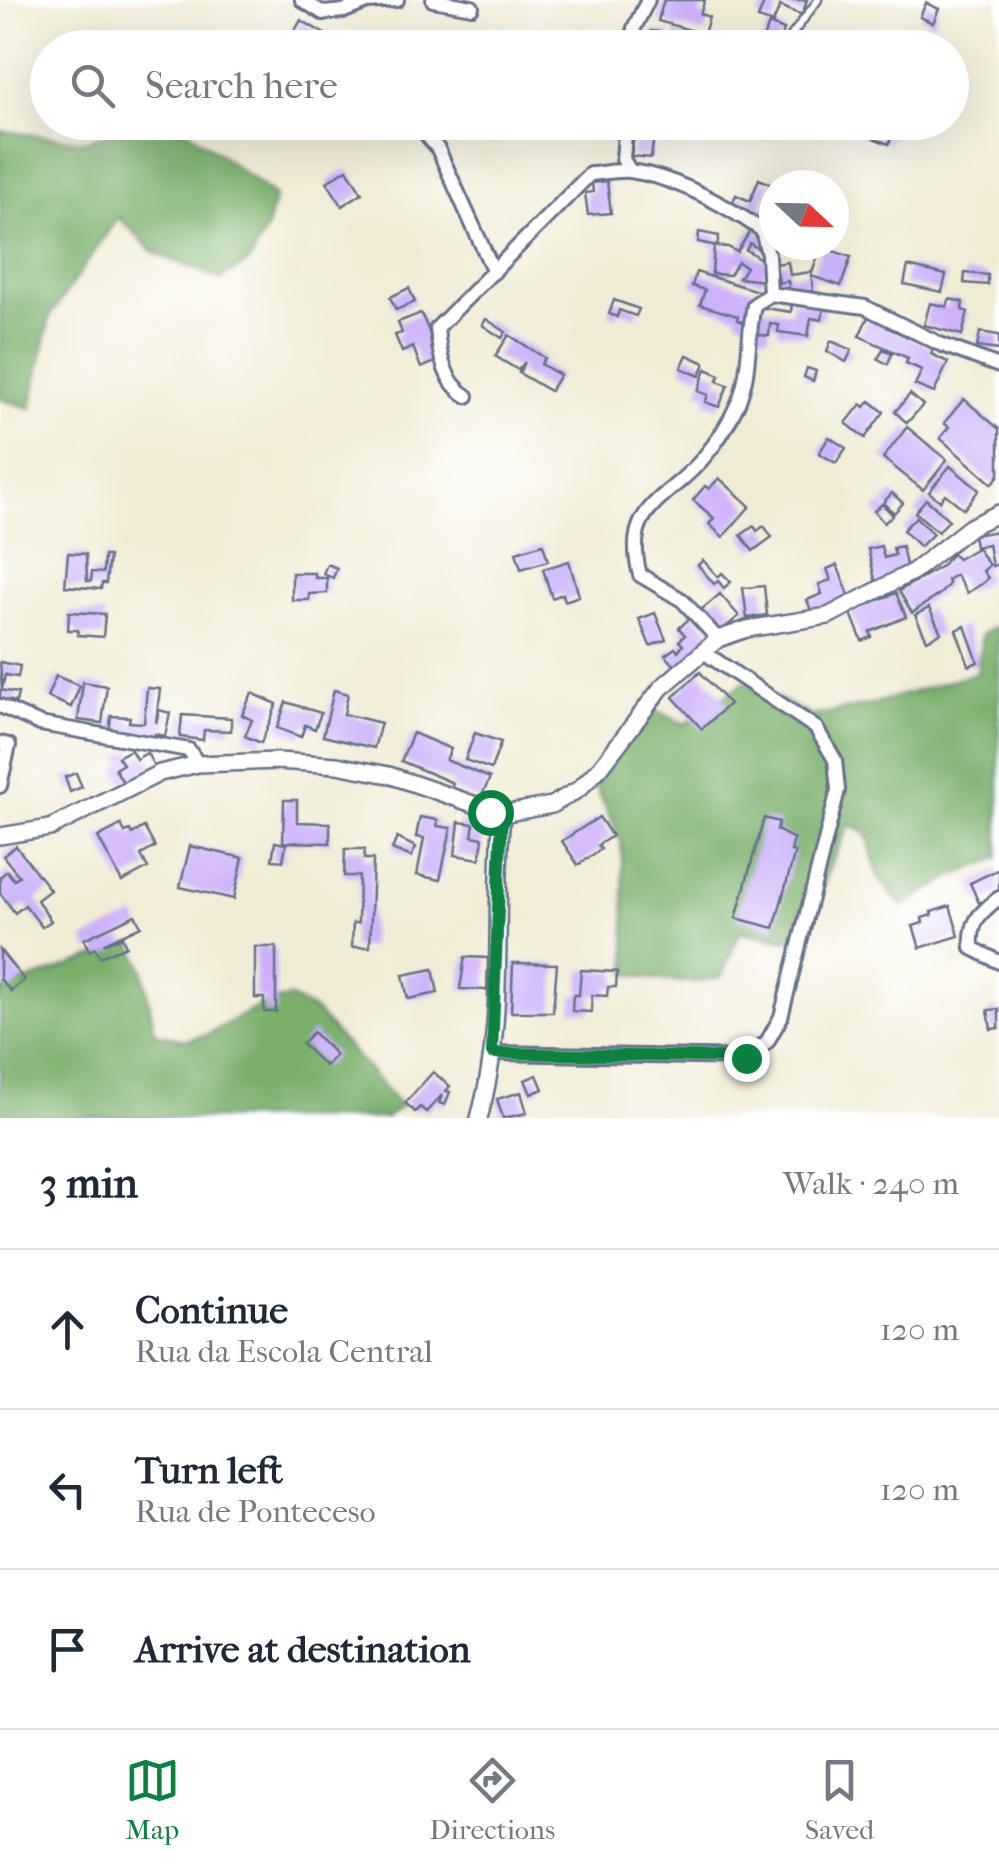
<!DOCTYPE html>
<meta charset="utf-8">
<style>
:root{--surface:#fff;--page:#f6f6f7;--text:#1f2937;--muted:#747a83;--line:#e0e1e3;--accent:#0b8043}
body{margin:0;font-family:"IM FELL French Canon",serif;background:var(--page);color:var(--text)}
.compass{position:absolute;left:759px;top:170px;width:90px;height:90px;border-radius:50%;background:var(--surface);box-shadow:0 10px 40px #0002;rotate:112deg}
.stop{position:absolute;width:30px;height:30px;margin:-22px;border:8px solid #0b8043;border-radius:50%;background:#fff}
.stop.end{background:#0b8043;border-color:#fff;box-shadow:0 2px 10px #0008}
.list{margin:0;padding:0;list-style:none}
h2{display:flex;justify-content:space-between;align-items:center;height:130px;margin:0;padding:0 40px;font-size:42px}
h2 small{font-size:32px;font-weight:400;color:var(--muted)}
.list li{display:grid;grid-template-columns:65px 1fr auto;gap:30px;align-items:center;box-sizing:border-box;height:160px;padding:0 40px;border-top:2px solid var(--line)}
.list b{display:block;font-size:38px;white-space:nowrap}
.list p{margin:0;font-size:32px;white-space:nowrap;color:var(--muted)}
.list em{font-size:32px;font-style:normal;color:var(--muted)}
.icon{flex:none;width:55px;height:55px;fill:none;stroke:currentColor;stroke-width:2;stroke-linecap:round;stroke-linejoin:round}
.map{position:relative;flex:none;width:999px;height:1118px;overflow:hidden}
.search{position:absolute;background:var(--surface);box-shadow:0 10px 40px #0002;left:30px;right:30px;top:30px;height:110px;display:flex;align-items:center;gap:25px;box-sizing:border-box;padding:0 35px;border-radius:55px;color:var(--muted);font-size:38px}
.sheet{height:610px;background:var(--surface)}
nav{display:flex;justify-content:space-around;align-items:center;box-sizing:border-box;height:140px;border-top:2px solid var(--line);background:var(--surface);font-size:28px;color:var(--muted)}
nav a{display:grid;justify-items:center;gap:5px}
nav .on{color:var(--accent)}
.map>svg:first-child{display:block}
.forest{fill:#7aaf6b;stroke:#4a6f64;stroke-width:2.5}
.building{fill:#cdb2f9}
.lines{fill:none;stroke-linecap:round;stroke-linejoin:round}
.service-casing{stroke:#667188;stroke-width:11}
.minor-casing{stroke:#667188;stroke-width:18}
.tertiary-casing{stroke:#667188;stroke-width:20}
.service{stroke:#fff;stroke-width:6}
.minor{stroke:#fff;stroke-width:12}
.tertiary{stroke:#fff;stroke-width:15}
.route{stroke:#0b8043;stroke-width:12}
</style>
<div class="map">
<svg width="999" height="1118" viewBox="0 0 999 1118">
<rect width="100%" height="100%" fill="#fff"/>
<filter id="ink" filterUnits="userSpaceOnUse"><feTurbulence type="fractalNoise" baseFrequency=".01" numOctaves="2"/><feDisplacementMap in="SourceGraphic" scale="20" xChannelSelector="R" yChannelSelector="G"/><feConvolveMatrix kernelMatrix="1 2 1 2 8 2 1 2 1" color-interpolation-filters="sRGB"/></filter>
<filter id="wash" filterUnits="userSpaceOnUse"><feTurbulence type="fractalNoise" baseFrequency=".0048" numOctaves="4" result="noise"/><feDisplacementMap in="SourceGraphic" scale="40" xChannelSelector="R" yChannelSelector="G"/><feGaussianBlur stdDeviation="2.25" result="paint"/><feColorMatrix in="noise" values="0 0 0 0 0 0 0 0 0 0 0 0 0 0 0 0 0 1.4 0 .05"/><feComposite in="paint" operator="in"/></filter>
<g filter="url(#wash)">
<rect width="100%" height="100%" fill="#f1ecd6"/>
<g class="forest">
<path d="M144,123H178L275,196L267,227L249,262L220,279L155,253L118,217L50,316L31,408L0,399V131L84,141Z"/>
<path d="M999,625V858L957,874L902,906L879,879L866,832L849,825L831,863L803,942L740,932L722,976C691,987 659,980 628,974L621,841L595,785L652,709L685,724L745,682L812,716L869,705L977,673L982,634Z"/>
<path d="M132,943L143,969L155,1033L184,1040L206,1035L258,1007L289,997L315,1011L401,1106L386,1118H0V991Z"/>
</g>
<g id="blocks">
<g class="building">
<path d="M664,0H705L700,14L709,17L704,34L658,21Z"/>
<path d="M765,0H807L802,15L780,6L773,23L758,18Z"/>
<path d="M926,3L939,9L933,23L920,17Z"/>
<path d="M301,20L328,36L321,48H291L298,36L293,33Z"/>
<path d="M769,24L784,30L777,48H759Z"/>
<path d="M651,31L670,33L668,48H649Z"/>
<path d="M106,32L126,33L124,48H105Z"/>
<path d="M675,33L690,38L687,48H670Z"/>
<path d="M636,122H670L667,138L654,136L651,158L631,156Z"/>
<path d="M860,122H876L894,129L889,144L857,132Z"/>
<path d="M347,169L362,193L342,206L327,182Z"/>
<path d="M759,179L770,184L761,206L773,211L767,224L730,208L736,195L750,201Z"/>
<path d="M607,181L611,213L588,215L585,193L593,192L592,183Z"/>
<path d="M752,228L766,237L761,251L750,243L746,250L768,263L763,281L739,278L746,267L738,262L730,275L712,274L714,246L728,247L737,252Z"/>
<path d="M699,232L719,236L717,246L698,242Z"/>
<path d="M821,247L851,257L841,286L811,276Z"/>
<path d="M788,262L790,275L811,272L813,291L790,294L788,281L779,283L776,264Z"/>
<path d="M908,266L946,275L942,292L904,284Z"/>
<path d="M696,272L761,292L747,324L737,320L738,316L700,305L705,290L692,286Z"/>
<path d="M965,273L988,275V285L964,283Z"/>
<path d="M409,288L415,302L396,310L390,297Z"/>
<path d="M949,299L963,302L962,310L968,312L962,335L924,325L930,303L947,307Z"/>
<path d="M614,300L639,309L636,316L619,310L617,317L609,314Z"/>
<path d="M792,301L824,306L822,320L811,318L808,336L778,332L779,325L770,324L769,336L754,334L758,307L791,312Z"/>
<path d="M421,313L435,346L431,348L437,361L421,368L413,347L402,352L395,335L402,333L398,322Z"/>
<path d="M870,313L891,322L888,328L933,348L931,354L948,362L934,393L915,385L922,370L906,363L908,358L859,336Z"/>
<path d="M486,319L506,332L502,338L482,325Z"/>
<path d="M980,332L999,335V350L977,347Z"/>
<path d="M509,335L545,358L541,364L560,375L550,391L519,373L525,362L518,370L495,356Z"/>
<path d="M831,341L852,350L846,362L827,351Z"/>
<path d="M883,349L892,353L888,364L878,359Z"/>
<path d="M687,355L705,363L700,376L681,368Z"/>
<path d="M807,368L816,371L813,381L804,377Z"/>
<path d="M706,369L720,375L717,381L728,385L719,407L705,402L708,395L698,391Z"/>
<path d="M910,394L923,405L907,423L895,412Z"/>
<path d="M964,399L999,429V475L992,484L940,438L949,427L944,423Z"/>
<path d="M870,401L884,412L865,438L846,423L861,404L865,407Z"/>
<path d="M907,427L947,460L923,490L883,458Z"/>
<path d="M829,437L846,448L836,463L819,453Z"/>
<path d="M950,466L979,490L964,509L945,494L940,501L929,492Z"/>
<path d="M719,478L750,506L723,537L709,524L714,518L693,500L705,486L709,489Z"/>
<path d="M892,493L903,503L894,513L883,503Z"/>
<path d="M926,499L949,520L938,532L915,512Z"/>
<path d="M882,504L893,515L884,523L874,511Z"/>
<path d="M916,517L933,534L920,547L903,530Z"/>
<path d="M754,526L757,531L764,526L772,537L753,551L741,535Z"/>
<path d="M999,531V564L992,566L988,544L975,547L973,535Z"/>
<path d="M543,544L548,561L521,569L516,552Z"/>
<path d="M881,546L884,558L895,555L893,548L902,546L909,580L877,588L868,549Z"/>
<path d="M977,548L989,565L983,571L988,578L983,583L967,593L956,575L947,580L949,584L941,593L912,613L899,591L940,567L952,554L958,559Z"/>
<path d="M68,553L86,554L87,581H91L92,572L103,573L104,556H109L106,583H102L101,589L65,586Z"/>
<path d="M703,560L718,577L722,573L731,582L724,588L718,581L714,584L698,565Z"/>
<path d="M569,561L579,596L565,601L563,594L552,598L543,569Z"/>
<path d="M327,564L337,568L333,578L323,574Z"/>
<path d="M837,565L852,603L814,618L807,600L822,594L819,584L831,580L827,569Z"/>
<path d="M292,573H315V578H327V593L309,594V600H292Z"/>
<path d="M764,586L767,615L747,618L743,588Z"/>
<path d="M896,593L906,617L870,632L872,637L862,641L850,611Z"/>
<path d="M720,594L739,616L719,633L700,611Z"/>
<path d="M929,608L941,633L927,640L915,615Z"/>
<path d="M69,612L105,614L103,637L78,635V630H68Z"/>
<path d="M655,613L666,640L650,646L639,619Z"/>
<path d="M694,614L714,636L678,669L665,655L675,648L678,651L683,645L679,641L685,635L679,628Z"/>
<path d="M965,626L978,662L969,666L956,630Z"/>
<path d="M0,662L20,666L18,677L5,675L2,689Z"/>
<path d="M700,672L729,704L702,729L673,697Z"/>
<path d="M56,676L80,686L71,707L47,697Z"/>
<path d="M83,682L107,686L102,723L78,720Z"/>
<path d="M147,688L160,689L156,723L159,710L170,713L165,736L155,734V739L109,734L111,716L130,717L129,722L144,723Z"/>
<path d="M0,690L18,693L16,702L0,699Z"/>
<path d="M334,690L348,694L344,714L381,723L374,748L323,736Z"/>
<path d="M252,693L277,704L261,743L245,736L252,720L242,715Z"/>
<path d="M286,702L321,713L315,729L305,725L301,737L277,728Z"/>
<path d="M182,715L231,718V731L204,730L203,740L180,737Z"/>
<path d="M413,733L451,749L446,760L490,778L480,800L451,788L453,783L401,761Z"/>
<path d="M475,733L501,742L491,769L465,760Z"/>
<path d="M131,750L136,759L147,753L154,766L124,784L115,769L123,764L118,757Z"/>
<path d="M76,773L82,787L70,792L65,777Z"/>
<path d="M284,800H297V822L330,823V843L283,842Z"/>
<path d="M420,817L438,820L437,826L451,828L440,880L417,875L424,838L416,837Z"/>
<path d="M599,817L612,836L598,845L601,849L578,865L562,841Z"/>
<path d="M764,818L779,822L777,830L794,839L791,851L795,852L774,928L736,918Z"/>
<path d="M459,822L474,824L472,836L483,838L480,859L455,855Z"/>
<path d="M121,825L125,832L130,830L132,834L144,827L155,847L141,855L148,868L122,882L98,837Z"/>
<path d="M397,838L416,847L411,857L392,849Z"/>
<path d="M275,842L286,844L283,861L272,860Z"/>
<path d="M16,846L50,890L37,900L51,921L42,927L25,905L15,913L0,893V877L7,871L14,880L19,876L3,856Z"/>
<path d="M190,846L243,858L234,899L180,887Z"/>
<path d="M345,849H365L364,859H373L370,947H352L353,923H358L359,876H344Z"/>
<path d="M999,869V894L979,903L970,883Z"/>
<path d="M950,906L959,936L920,948L913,926L923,923L922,918L932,915L931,912Z"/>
<path d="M135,915L141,926L103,944L122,937L126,946L100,957L95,948L89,951L84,939Z"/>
<path d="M255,947H276V1012H264V998H255Z"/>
<path d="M0,950L24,980L11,991L0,979Z"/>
<path d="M465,957L488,958L487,990L460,989Z"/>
<path d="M513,963L557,964L553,1012H511Z"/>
<path d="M433,969L438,993L408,999L403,975Z"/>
<path d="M581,970L617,972L616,987H608L607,996L592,995L591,1012L572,1011L573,995H579Z"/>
<path d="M999,1009V1028L991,1029L988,1010Z"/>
<path d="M313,1032L336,1055L325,1066L302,1044Z"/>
<path d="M433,1072L450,1086L446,1091L450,1092L445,1105L439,1103L442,1095L426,1112L420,1107L415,1112L405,1103Z"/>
<path d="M537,1075L543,1089L531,1094L525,1080Z"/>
<path d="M521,1092L527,1113L503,1118L497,1099Z"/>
</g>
</g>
</g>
<g filter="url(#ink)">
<use href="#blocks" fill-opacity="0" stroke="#667188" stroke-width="2.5"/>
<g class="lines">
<g class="service-casing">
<g id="service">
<path d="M782,48L818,0"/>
<path d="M843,122L848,123"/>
</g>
</g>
<g class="minor-casing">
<g id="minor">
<path d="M302,0L323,13L344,11L367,2L397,0"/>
<path d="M433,0L472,7"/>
<path d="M632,48L634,28L648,0"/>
<path d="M416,122L438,149L494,272"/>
<path d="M626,122L623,159L630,171"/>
<path d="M770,294L865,307L940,344L999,366"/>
<path d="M467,396C444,383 439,353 437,328L590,174C603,173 618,170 630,171C676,177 725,205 762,230L768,254L770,294"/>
<path d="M718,639L682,600L640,575C621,505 670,500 705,456C717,442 730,421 738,403C751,372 747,338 754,305L770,294"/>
<path d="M0,706L40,724L189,750L198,764"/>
<path d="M0,743L9,745L0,786"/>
<path d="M999,898C979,913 970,922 972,948L999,962"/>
<path d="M492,1053L746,1058L767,1042L781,1017L838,790L835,760L816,728L702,651"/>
</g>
</g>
<g class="tertiary-casing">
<g id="tertiary">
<path d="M0,836L50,828L160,773L198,764L277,761L337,765L389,775L502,814L552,805L579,789L601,767L661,688L718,639L747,629L828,616L914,571L970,527L999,513"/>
<path d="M479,1118C507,1020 493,915 502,814"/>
</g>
</g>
<use href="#service" class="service"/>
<use href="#minor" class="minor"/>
<use href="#tertiary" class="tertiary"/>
</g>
</g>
<g class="lines" filter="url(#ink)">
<path class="route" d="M490,812L502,814L492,1053L746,1058"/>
</g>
</svg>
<svg class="compass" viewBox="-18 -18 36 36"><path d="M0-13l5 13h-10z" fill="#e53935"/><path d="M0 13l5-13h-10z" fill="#747a83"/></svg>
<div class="stop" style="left:490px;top:812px"></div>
<div class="stop end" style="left:746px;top:1058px"></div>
<div class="search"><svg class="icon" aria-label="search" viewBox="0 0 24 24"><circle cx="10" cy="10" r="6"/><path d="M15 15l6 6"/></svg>Search here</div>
</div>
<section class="sheet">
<h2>3 min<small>Walk · 240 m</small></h2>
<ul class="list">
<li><svg class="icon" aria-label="ahead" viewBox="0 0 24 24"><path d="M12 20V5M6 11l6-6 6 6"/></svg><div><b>Continue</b><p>Rua da Escola Central</p></div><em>120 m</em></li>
<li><svg class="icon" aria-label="left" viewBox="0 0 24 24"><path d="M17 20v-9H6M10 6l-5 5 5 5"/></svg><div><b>Turn left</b><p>Rua de Ponteceso</p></div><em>120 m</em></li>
<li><svg class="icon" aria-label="arrive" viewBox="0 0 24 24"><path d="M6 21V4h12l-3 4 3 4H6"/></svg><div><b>Arrive at destination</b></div></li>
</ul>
</section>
<nav>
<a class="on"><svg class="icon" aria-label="map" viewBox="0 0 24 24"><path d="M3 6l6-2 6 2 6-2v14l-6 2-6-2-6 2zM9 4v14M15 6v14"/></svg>Map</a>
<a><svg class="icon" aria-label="directions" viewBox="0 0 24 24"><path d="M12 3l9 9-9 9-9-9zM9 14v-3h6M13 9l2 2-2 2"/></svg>Directions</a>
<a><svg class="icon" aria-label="saved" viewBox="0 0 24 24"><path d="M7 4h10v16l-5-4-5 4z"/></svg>Saved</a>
</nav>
